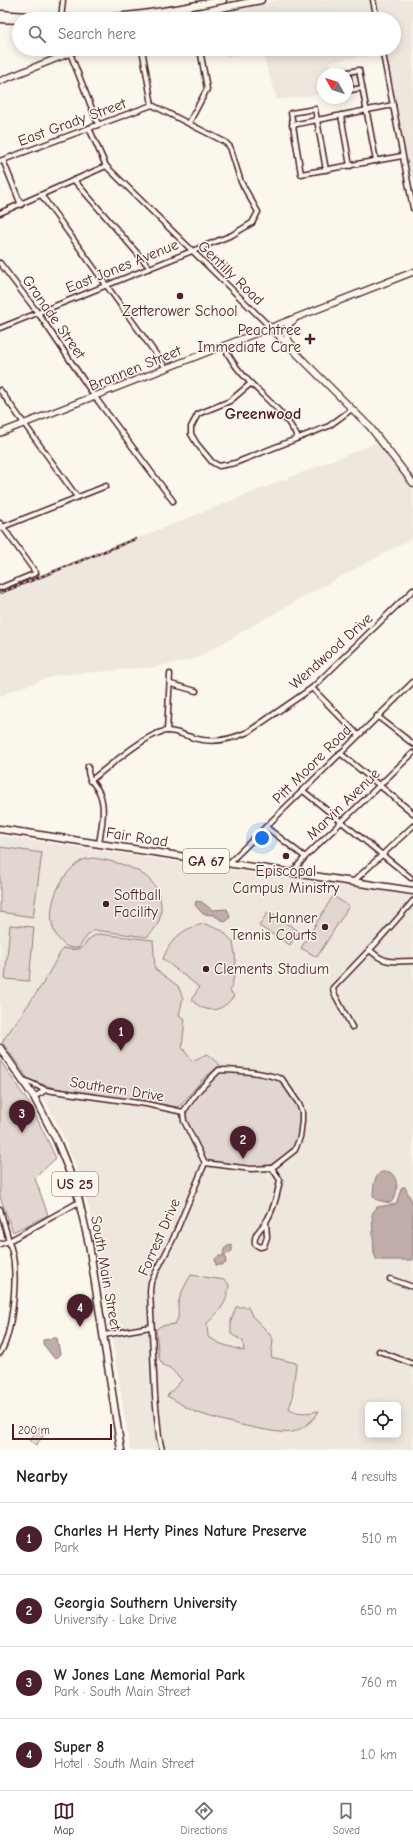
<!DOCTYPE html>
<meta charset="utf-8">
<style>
:root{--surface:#fff;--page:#f2f2f2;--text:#202124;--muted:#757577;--line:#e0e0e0;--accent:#4a1f2b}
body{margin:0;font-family:"Comic Neue",sans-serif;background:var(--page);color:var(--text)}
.controls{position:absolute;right:12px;bottom:12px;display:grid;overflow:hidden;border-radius:6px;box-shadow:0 2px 10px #0003}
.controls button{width:36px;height:36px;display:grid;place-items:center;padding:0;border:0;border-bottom:1px solid var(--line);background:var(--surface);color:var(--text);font:20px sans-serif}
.compass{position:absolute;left:317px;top:68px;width:36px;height:36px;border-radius:50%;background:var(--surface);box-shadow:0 2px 10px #0003;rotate:309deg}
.scale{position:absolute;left:12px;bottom:10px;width:100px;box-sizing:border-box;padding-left:4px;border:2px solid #4a1f2b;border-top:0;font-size:11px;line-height:14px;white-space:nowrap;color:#4a1f2b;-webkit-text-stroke:3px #fbf7ec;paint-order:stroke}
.you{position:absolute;left:262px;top:838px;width:14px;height:14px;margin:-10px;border:3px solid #fff;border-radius:50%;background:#1a73e8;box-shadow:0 0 0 6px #1a73e833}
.badge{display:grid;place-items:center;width:26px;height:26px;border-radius:50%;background:var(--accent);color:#fff;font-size:13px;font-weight:700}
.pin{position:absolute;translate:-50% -33px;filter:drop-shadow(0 1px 2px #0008)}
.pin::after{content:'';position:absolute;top:21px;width:14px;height:12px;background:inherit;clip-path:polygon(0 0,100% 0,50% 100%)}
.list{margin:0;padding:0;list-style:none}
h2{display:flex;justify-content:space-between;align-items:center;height:52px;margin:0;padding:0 16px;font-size:17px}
h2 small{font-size:13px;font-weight:400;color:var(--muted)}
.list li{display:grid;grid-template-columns:26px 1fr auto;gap:12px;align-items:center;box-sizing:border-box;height:72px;padding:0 16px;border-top:1px solid var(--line)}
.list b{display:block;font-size:15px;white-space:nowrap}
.list p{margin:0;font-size:13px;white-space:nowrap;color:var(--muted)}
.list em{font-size:13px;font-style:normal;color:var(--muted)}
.icon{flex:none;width:22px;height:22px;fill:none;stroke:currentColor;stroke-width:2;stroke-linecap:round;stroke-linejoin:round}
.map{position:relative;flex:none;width:413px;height:1450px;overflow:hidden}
.search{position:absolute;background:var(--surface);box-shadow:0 2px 10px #0003;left:12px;right:12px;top:12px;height:44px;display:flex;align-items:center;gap:10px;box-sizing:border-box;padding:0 14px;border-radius:22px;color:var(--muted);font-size:15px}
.sheet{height:340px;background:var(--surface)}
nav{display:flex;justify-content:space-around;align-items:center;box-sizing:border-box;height:56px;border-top:1px solid var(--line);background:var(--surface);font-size:11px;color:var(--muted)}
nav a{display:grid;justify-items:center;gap:2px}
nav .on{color:var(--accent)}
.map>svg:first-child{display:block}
.built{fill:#eee7de;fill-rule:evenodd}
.green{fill:#e2d7d0;stroke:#967b7e}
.water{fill:#bfadaa;stroke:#907477}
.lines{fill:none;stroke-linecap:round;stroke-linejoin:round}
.street-casing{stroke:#4a1f2b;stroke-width:7}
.secondary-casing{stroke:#4a1f2b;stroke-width:8}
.primary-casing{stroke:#4a1f2b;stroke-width:9}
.street{stroke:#fbf7ec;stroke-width:4}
.secondary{stroke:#fbf7ec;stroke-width:5.5}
.primary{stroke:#fbf7ec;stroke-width:6}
.rail-casing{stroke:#4a1f2b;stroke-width:2.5}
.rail{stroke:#fbf7ec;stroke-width:1;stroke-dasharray:3;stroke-linecap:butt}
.poi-dot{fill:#4a1f2b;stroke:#fbf7ec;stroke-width:1.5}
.labels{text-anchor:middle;stroke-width:3;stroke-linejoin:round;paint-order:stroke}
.shield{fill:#fbf7ec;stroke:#7f6065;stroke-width:1}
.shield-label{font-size:14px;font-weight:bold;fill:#4a1f2b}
.street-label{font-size:15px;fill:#4a1f2b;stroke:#fbf7ec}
.poi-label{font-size:15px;fill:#4a1f2b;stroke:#fbf7ec}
.neighbourhood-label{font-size:16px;font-weight:bold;fill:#4a1f2b;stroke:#fbf7ec}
</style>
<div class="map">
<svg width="413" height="1450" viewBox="0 0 413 1450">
<rect width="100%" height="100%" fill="#fbf7ec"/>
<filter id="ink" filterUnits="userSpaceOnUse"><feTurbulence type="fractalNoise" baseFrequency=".025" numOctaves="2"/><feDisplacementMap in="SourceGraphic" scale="8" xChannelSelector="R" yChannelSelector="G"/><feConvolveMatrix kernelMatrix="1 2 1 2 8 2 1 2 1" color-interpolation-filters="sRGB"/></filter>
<g filter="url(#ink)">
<g class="built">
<path d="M278,0H413V177L406,178L383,53L330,62L331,74H323V94L277,100L261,49H394V19H216L215,14Z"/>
<path d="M224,49H260L226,57Z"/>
<path d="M381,441L413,483V538L303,597L195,659L156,667L57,675L11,691L0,697V593Z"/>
<path d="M0,836L413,896V1450H130L101,1272L90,1212L81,1179L65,1140L46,1102L23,1067L0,1038ZM368,1405H398V1435H368Z"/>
</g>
<g class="green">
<path d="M0,847L42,853L33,917L0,912Z"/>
<path d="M93,858C120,862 158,871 161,904C162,918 158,927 147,937L94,930L88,935L78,948C74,948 69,948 66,946C37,925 56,876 81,861C84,859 89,859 93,858Z"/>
<path d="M333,896L349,906L317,957L301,948Z"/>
<path d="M268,912L299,931L290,945L259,926Z"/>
<path d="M205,924L223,931L233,942L236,962L233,971L234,977L230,991L234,996C222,1012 207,1015 192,1000L199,987L163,959C170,939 184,927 205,924Z"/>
<path d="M10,925L34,927L29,981L5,979Z"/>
<path d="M99,934L153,940L155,969L178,986L183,998L179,1015L185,1019L182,1047L192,1061L207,1054L220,1065L203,1079L179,1107L55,1088L29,1080L2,1042L42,985L63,948C90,954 79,940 99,934Z"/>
<path d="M0,1060L32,1108L56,1158L35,1178L48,1215L13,1232L0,1197Z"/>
<path d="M219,1070H228L282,1079L299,1104L302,1121L295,1150L272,1168L251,1169L205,1163C199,1150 183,1127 184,1114C184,1102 210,1079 219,1070Z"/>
<path d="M191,1275L225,1280L229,1285C227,1304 220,1311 207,1323L208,1337L221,1344L244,1351L243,1341L231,1334V1321L236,1307H248L252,1316L268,1332L273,1340L271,1357L296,1363L292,1400L289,1408C297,1415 308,1413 319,1411C315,1420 302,1429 293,1432C280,1436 204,1417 191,1410C183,1406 176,1400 167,1396L182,1380L170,1368L163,1365L159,1358L156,1330L160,1326L175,1324C180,1315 178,1315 178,1306C179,1295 186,1284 191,1275Z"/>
<path d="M39,1427L46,1432L36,1445L30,1440Z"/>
</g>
<g class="water">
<path d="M196,901L202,902L212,910L227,909L230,916L229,919L225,922L213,915L203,914L195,905Z"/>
<path d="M381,1172H390C399,1179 399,1195 390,1203L377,1200L373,1196C374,1185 373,1179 381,1172Z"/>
<path d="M402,1187H405L413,1204V1260H377L374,1254L372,1214L377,1207L396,1204Z"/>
<path d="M229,1245L232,1246V1251L225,1255L226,1263L221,1265H216L215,1259L219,1256H223L224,1249Z"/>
<path d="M53,1338H57L60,1354L58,1357L54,1358L43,1344V1340Z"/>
</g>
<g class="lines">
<g class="street-casing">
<g id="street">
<path d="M373,0L377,19"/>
<path d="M61,19L63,0"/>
<path d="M142,49L152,105"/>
<path d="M382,49L413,208"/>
<path d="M70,53L98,124"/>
<path d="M362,88L351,90L348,72L359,70L376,161"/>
<path d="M341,115L350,166"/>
<path d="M189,123L207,89L200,49"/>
<path d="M292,125L393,105"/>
<path d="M89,128L106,166L270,327"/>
<path d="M3,160L21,205"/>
<path d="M0,161L152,105"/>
<path d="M326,170L315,109L291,113L301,174L402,156"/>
<path d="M74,180L150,268"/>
<path d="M42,196L166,368"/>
<path d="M0,213L106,166"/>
<path d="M0,263L38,313L95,397L173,501"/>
<path d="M0,328L232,235L252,223L258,212L241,182L230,147L225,142L152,105"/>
<path d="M224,346C241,385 279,400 298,438"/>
<path d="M250,384L230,401L198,414L191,427V434L197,444L212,462L219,466L235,463L329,426L352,409"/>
<path d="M0,390L77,497"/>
<path d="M0,523L36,573L0,588"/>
<path d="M0,528L106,486"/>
<path d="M171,684L196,691"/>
<path d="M312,688L358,735"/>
<path d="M377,716L413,744"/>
<path d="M167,731L170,674"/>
<path d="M340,753L413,813"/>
<path d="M88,766C87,782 95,782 100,794C106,809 101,829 99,844"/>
<path d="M90,781C106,769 149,731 167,731C176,731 183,735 191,737C210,744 230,740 248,732L312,688L413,590"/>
<path d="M302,790L411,878"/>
<path d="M266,827L305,857"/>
<path d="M228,864L413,682"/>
<path d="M291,874L305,857L413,753"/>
<path d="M353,882L413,826"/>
<path d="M370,950C385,965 394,961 413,961"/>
<path d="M352,1027L334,993L333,988L377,942L413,901"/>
<path d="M24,1080L46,1090L146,1104L183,1112"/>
<path d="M34,1097L46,1090"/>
<path d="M205,1163L184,1121L183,1112L199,1090L219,1070C240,1070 261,1072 282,1079L299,1104L302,1112V1121L300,1137L295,1150L272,1168"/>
<path d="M205,1163L251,1169L272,1168"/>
<path d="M0,1209L9,1241L79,1202"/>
<path d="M266,1221L267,1237L264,1246L260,1247L255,1244C253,1234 261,1229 266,1222C272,1212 277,1196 279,1185L280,1180L272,1168"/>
<path d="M0,1244L9,1241C11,1249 14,1257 14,1265C16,1286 12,1336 0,1353"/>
<path d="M390,1279L413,1287"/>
<path d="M104,1335L150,1327"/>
<path d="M379,1351L413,1364"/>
<path d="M162,1450L159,1437L155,1396L150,1291L151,1282L173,1239L205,1163"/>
</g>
</g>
<g class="secondary-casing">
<g id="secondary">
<path d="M0,81L80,49"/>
<path d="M270,327L370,427L413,483"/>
<path d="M293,346C285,337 282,328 294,320"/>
<path d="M0,433L413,272"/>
</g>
</g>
<g class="primary-casing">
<g id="primary">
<path d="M0,14C20,15 41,18 61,19C116,20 170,11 223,0"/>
<path d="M0,19L19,20"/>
<path d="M167,19L261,0"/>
<path d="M0,829L413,891"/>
<path d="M0,1048L34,1097L57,1141L76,1188L89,1244L121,1450"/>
</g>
</g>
<use href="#street" class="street"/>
<use href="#secondary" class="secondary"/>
<use href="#primary" class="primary"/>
<g class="rail-casing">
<path id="rail" d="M0,593L135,539"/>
</g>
<use href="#rail" class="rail"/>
</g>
</g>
<g class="poi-dot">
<circle cx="180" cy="296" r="4"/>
<path d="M308 333h4v4h4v4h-4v4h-4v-4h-4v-4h4z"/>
<circle cx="286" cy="856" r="4"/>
<circle cx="106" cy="904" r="4"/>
<circle cx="325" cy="927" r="4"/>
<circle cx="206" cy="969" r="4"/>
</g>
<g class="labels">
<g class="shield">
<rect x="183" y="849" width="46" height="24" rx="3"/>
<rect x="52" y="1172" width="46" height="24" rx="3"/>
</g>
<g class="shield-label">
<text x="206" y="866">GA 67</text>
<text x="75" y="1189">US 25</text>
</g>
<g class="street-label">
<text transform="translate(72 122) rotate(-20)" y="5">East Grady Street</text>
<text transform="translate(122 266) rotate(-22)" y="5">East Jones Avenue</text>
<text transform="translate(231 273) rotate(44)" y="5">Gentilly Road</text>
<text transform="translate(54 317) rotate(55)" y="5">Granade Street</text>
<text transform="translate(135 368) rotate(-22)" y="5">Brannen Street</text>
<text transform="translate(331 651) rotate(-42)" y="5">Wendwood Drive</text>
<text transform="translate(312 764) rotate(-45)" y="5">Pitt Moore Road</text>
<text transform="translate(343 804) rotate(-44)" y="5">Marvin Avenue</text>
<text transform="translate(137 837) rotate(9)" y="5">Fair Road</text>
<text transform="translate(117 1089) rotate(9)" y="5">Southern Drive</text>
<text transform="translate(159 1237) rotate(-66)" y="5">Forrest Drive</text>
<text transform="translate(106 1273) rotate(80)" y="5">South Main Street</text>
</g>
<g class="poi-label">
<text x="180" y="316">Zetterower School</text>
<text x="301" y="335" text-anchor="end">Peachtree<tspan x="301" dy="17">Immediate Care</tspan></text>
<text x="286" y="876">Episcopal<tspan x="286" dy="17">Campus Ministry</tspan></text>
<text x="114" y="900" text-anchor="start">Softball<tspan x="114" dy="17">Facility</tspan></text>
<text x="317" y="923" text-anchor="end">Hanner<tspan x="317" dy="17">Tennis Courts</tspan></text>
<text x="214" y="974" text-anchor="start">Clements Stadium</text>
</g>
<g class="neighbourhood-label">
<text x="263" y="419">Greenwood</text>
</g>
</g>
</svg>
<div class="controls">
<button><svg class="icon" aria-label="locate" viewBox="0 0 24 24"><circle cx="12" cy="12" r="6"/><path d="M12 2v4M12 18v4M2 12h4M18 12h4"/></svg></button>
</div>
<svg class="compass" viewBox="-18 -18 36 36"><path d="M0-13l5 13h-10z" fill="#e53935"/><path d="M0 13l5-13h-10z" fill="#757577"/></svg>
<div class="scale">200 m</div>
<div class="you"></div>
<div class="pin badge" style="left:121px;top:1051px">1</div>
<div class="pin badge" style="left:243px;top:1159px">2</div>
<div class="pin badge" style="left:22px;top:1133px">3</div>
<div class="pin badge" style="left:80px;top:1327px">4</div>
<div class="search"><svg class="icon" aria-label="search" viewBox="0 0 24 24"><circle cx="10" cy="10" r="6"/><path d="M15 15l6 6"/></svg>Search here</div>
</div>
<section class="sheet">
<h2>Nearby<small>4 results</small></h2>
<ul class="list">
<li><span class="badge">1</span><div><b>Charles H Herty Pines Nature Preserve</b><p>Park</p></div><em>510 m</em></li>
<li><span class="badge">2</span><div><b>Georgia Southern University</b><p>University · Lake Drive</p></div><em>650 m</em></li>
<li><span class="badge">3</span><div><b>W Jones Lane Memorial Park</b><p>Park · South Main Street</p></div><em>760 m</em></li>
<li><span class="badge">4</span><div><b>Super 8</b><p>Hotel · South Main Street</p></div><em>1.0 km</em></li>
</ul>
</section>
<nav>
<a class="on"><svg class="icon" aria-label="map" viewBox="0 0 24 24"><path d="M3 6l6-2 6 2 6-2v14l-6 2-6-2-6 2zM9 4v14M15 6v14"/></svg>Map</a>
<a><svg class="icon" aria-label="directions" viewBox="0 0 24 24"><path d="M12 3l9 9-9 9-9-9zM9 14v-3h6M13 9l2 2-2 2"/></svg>Directions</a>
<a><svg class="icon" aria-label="saved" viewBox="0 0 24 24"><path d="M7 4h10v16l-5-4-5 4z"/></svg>Saved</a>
</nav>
